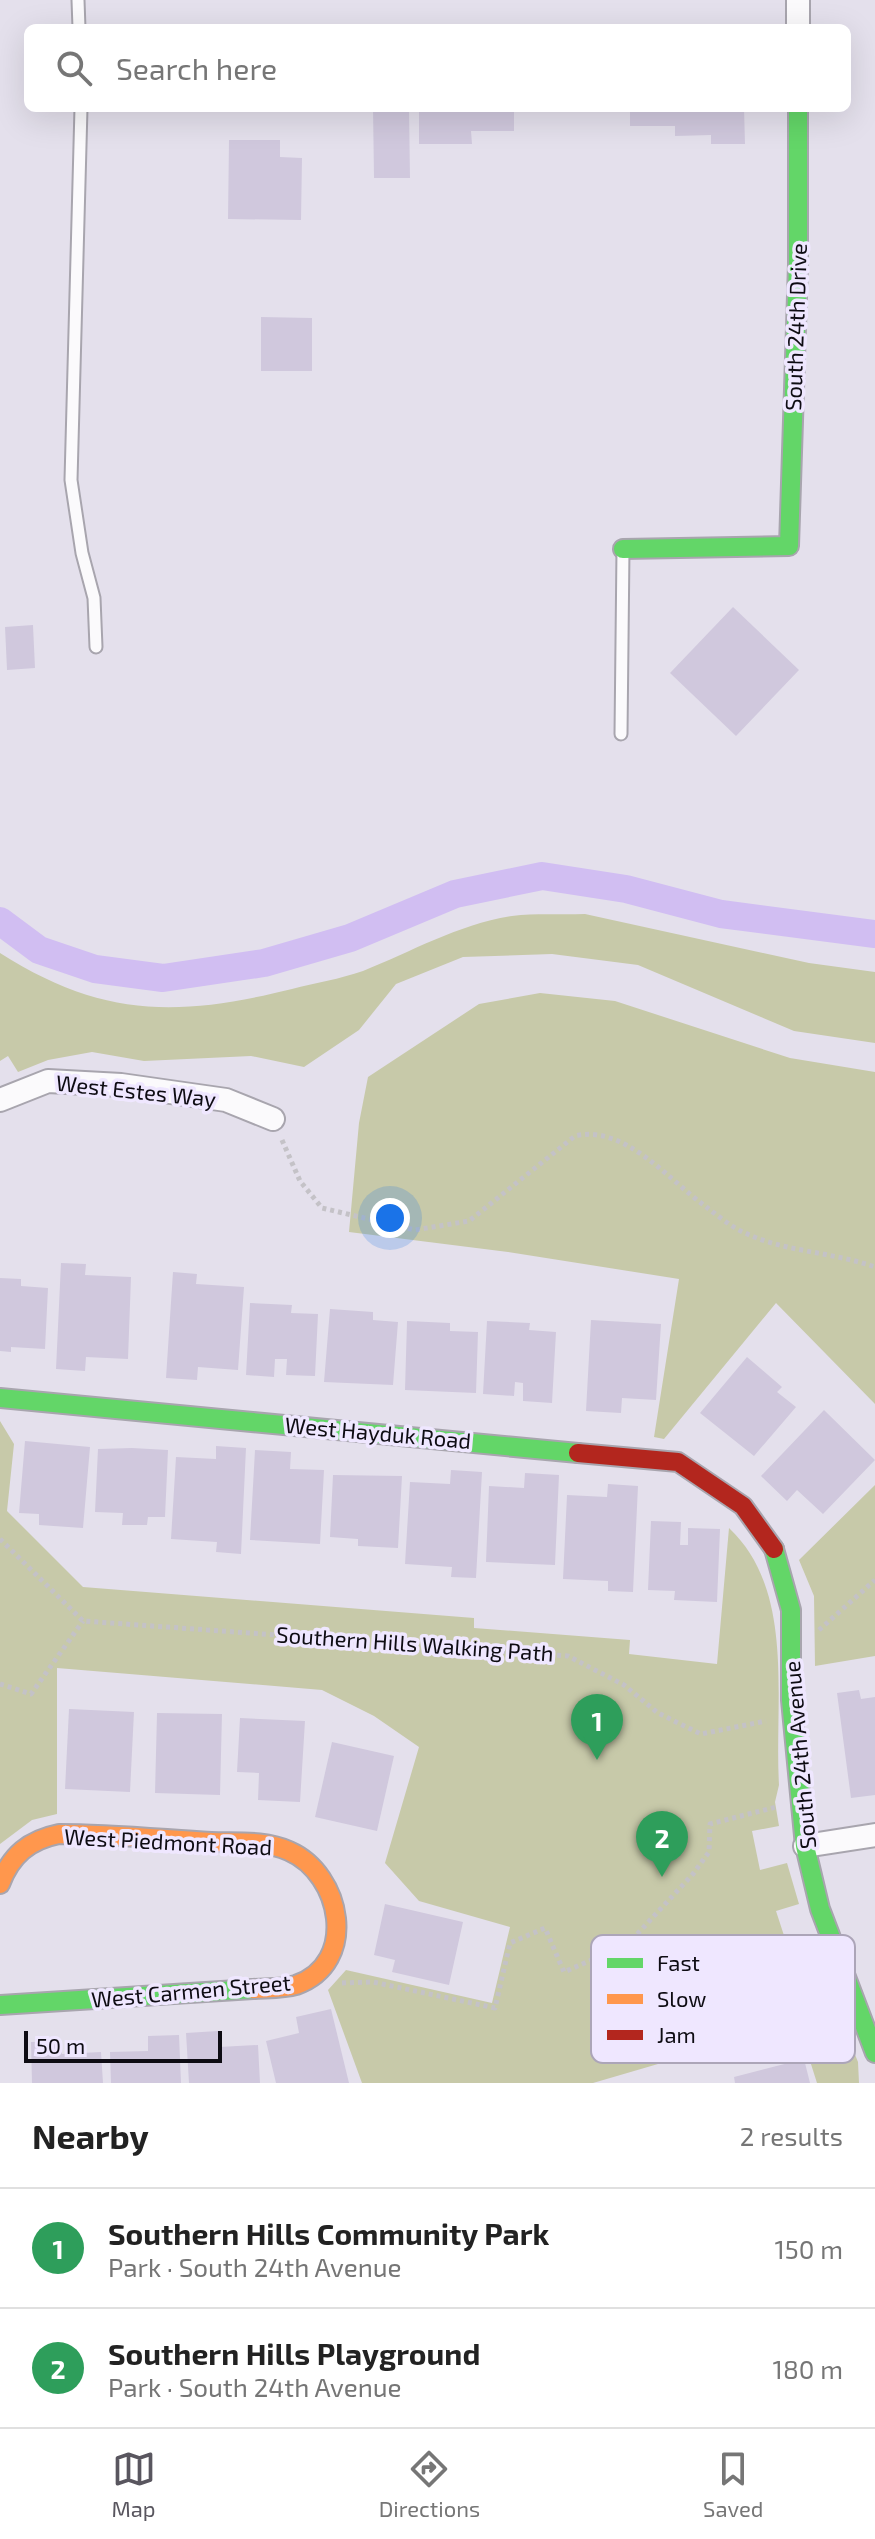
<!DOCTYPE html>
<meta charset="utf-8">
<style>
:root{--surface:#fff;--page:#f2f2f2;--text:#222;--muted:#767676;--line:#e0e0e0;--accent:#59565f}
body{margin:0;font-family:"Exo 2",sans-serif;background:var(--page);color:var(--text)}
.scale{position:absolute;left:24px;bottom:20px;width:198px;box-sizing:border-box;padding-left:8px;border:4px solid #0e0c13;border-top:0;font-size:22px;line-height:28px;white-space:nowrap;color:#0e0c13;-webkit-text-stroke:6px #efe7ff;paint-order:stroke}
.you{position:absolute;left:390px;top:1218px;width:28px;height:28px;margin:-20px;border:6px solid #fff;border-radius:50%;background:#1a73e8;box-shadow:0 0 0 12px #1a73e833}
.badge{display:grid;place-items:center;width:52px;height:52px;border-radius:50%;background:var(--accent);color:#fff;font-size:26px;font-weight:700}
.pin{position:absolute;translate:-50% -66px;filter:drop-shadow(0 2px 4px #0008)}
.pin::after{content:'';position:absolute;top:42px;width:28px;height:24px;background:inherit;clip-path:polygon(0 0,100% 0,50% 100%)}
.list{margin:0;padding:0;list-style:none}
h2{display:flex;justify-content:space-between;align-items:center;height:104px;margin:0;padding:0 32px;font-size:34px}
h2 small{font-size:26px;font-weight:400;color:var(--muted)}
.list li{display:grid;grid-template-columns:52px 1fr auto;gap:24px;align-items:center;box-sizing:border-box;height:120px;padding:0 32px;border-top:2px solid var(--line)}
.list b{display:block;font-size:30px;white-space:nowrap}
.list p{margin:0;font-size:26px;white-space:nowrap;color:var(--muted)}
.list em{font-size:26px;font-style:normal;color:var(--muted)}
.icon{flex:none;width:44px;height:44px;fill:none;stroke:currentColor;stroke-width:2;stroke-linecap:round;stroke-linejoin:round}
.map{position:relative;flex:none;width:875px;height:2083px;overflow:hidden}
.search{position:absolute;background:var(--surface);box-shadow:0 8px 32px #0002;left:24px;right:24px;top:24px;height:88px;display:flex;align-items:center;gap:20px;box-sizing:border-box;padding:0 28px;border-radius:12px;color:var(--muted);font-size:30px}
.sheet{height:344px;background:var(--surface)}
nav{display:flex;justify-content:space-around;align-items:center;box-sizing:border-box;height:112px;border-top:2px solid var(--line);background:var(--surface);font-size:22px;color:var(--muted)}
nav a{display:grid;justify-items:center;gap:4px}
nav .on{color:var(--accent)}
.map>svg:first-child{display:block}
.green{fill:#c7c9a9}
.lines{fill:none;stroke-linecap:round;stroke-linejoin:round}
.canal{stroke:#d1bef2;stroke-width:28}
.building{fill:#d0c8dd}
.lane-casing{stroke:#a8a5ae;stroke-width:15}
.street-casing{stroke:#a8a5ae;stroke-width:26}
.fast-casing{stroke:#a8a5ae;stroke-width:22}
.slow-casing{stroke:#a8a5ae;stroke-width:22}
.jam-casing{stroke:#a8a5ae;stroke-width:22}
.path{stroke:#c4c2c7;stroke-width:5;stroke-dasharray:4 4;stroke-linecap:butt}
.lane{stroke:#fbfafc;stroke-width:11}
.street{stroke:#fbfafc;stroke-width:22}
.fast{stroke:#63d668;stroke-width:18}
.slow{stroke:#ff974d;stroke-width:18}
.jam{stroke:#b3261e;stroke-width:18}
.labels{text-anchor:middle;stroke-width:7;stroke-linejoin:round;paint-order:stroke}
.street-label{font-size:22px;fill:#0e0c13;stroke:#efe7ff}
.key{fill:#efe7ff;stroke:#aca5b8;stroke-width:2}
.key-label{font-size:22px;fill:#0e0c13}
</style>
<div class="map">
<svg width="875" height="2083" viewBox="0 0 875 2083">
<rect width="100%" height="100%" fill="#e4e0ec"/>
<g class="green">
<path d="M585,914L809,963L875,972V1043L794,1031L638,965L552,954L463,957L396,984L359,1030L304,1067L251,1056L144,1061L92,1052L48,1060L18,1072L8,1056L0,1061V953C102,1018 178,1017 292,989C315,983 340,979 363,971C411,952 459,924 512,916C535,913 561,915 585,914Z"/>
<path d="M540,993L615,1001L790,1058L875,1072V1404L776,1303L664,1439L654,1437L679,1279L508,1252L349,1232L359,1123L368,1077L479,1004Z"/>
<path d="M0,1421L14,1444L7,1511L83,1587L474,1618V1628L630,1640L629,1654L717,1664L729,1528C796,1591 774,1701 779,1785L775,1802L779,1826L752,1831L760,1870L787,1863L799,1904L776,1911L791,1957L814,1953L858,2062L859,2083H817L798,2023L593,2083H362L328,1990L346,1970L492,2003L510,1927L419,1901L385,1863L419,1747L374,1716L322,1690L57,1668V1814L32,1820L0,1844Z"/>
<path d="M875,1485V1656L815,1666L814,1596L799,1560Z"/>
</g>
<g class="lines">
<path class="canal" d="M0,921L39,950L95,969L163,978L264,963L350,938L455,894L542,876L626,889L721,914L875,934"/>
</g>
<g class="building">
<path d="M373,108H409L410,178H374Z"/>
<path d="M419,108H514V131H471L472,144H419Z"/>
<path d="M630,108H744L745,144H711V135L675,136V126H630Z"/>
<path d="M229,140H280V157L302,158L301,220L228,219Z"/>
<path d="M261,317L312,318V371H261Z"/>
<path d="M733,607L799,670L736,736L670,673Z"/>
<path d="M33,625L35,668L7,670L5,627Z"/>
<path d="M61,1263L86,1264L85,1275L131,1277L128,1359L86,1357L85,1371L56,1369Z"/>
<path d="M173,1272L197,1274L196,1284L244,1287L238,1370L198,1367L197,1380L166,1378Z"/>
<path d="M0,1278L21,1279V1286L48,1288L45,1349L11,1347V1352L0,1351Z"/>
<path d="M250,1303L292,1305L291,1313L318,1314L315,1376L286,1375L287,1359H275L274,1377L246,1375Z"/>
<path d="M330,1309L373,1312V1320L398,1322L393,1385L324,1382Z"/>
<path d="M591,1320L661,1324L656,1400L622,1398L621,1413L586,1411Z"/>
<path d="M407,1321L450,1323V1331L478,1332L476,1393L405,1390Z"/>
<path d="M487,1321L530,1323L529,1330L556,1332L552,1403L523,1401V1383L515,1382L514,1396L483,1394Z"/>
<path d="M747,1357L782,1387L777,1392L796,1407L754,1456L700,1413Z"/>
<path d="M824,1410L875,1460L823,1514L797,1490L787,1501L761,1476Z"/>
<path d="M25,1441L90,1447L83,1528L39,1525V1514L19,1513Z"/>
<path d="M216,1446L246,1448L241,1554L216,1552L217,1542L171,1539L176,1457L216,1459Z"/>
<path d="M132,1448L168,1450L165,1517H148L147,1525H122L123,1513L95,1512L98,1449Z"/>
<path d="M255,1450L291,1452L290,1469L324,1470L320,1544L250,1540Z"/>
<path d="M451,1470L482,1472L476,1578L451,1577L452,1567L405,1564L410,1482L450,1484Z"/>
<path d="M525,1473L559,1475L555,1565L486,1562L489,1486L524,1488Z"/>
<path d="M333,1475L402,1476L398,1548L358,1546V1539L330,1537Z"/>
<path d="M608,1484L638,1486L633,1592L608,1591V1581L563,1579L567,1495L607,1497Z"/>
<path d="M651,1521L681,1522L680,1545H688V1528L720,1529L717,1602L674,1600L675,1591L648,1590Z"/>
<path d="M859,1690L861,1699L875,1697V1795L851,1798L837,1693Z"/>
<path d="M69,1709L134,1712L130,1792L65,1789Z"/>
<path d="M157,1713L222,1714L220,1795L155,1793Z"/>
<path d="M240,1718L305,1721L300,1802L258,1800L259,1773L237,1772Z"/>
<path d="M332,1742L394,1756L377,1831L315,1817Z"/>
<path d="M385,1904L463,1922L449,1985L392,1972L395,1960L374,1955Z"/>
<path d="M331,2009L349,2083H276L266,2041L299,2033L296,2017Z"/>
<path d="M218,2031L219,2047L258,2045L260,2083H189L186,2033Z"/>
<path d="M179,2035L181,2083H111L110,2052L148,2051V2036Z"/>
<path d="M61,2041L62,2054L101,2052L103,2083H32L31,2042Z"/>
<path d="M804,2059L810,2083H735L734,2077Z"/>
</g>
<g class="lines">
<g class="lane-casing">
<g id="lane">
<path d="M78,0L79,28"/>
<path d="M81,108L71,480L82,553L94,598L96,647"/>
<path d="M621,734L623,549"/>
</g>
</g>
<g class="street-casing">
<g id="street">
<path d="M798,0V28"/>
<path d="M0,1100L48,1081L121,1085L226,1100L273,1119"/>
<path d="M805,1846L875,1835"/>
</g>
</g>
<g class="fast-casing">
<g id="fast">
<path d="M623,549L789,546L798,264V108"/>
<path d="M0,1398L578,1453"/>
<path d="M774,1549L791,1610V1700L805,1846L820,1909L875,2053"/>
<path d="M0,2005L253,1989"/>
</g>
</g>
<g class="slow-casing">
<path id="slow" d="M0,1884C11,1855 29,1840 59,1834C110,1834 160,1839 211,1842C237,1843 265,1840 289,1851C342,1874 359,1963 296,1985C283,1989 266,1988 253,1989"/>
</g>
<g class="jam-casing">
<path id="jam" d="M578,1453L678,1462L743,1506L774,1549"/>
</g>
<g class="path">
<path d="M282,1140L300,1181L322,1208L415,1230L469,1221L575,1136C624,1124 669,1180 705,1206C717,1215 731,1227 745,1233C785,1252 833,1252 875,1267"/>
<path d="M0,1539L83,1621L568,1656L624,1685L658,1713L701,1734L766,1721"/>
<path d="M819,1630L875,1580"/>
<path d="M0,1684L31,1694L83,1621"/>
<path d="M342,1983L373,1982L495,2008L510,1943L545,1928L564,1972L628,1944L693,1874L709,1852L710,1824L776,1807"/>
</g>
<use href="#lane" class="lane"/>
<use href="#street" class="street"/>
<use href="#fast" class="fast"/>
<use href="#slow" class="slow"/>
<use href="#jam" class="jam"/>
</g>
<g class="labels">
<g class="street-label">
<text transform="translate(796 327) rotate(-88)" y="8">South 24th Drive</text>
<text transform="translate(136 1091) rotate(6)" y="8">West Estes Way</text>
<text transform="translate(378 1433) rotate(5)" y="8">West Hayduk Road</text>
<text transform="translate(415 1644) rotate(4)" y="8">Southern Hills Walking Path</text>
<text transform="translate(800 1755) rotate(-95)" y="8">South 24th Avenue</text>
<text transform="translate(168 1842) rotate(3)" y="8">West Piedmont Road</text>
<text transform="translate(191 1991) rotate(-5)" y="8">West Carmen Street</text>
</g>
</g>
<rect x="591" y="1935" width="264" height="128" rx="12" class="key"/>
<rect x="607" y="1958" width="36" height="10" fill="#63d668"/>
<rect x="607" y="1994" width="36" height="10" fill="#ff974d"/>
<rect x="607" y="2030" width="36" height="10" fill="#b3261e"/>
<g class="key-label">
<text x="657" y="1971">Fast</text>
<text x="657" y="2007">Slow</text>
<text x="657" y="2043">Jam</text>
</g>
</svg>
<div class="scale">50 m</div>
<div class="you"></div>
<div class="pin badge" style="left:597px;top:1760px;background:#2e9e5b">1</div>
<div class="pin badge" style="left:662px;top:1877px;background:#2e9e5b">2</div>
<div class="search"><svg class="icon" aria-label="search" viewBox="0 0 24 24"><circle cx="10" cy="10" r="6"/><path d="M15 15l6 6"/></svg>Search here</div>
</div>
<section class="sheet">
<h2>Nearby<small>2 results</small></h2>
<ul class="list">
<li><span class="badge" style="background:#2e9e5b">1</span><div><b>Southern Hills Community Park</b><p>Park · South 24th Avenue</p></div><em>150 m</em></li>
<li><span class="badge" style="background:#2e9e5b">2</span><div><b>Southern Hills Playground</b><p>Park · South 24th Avenue</p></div><em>180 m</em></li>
</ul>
</section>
<nav>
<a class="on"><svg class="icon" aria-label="map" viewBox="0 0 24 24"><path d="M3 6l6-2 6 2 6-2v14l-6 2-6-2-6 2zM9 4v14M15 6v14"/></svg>Map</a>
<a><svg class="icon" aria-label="directions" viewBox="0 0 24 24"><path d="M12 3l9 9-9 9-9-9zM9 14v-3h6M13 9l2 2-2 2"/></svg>Directions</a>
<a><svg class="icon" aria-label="saved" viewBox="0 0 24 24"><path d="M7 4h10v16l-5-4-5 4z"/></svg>Saved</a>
</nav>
